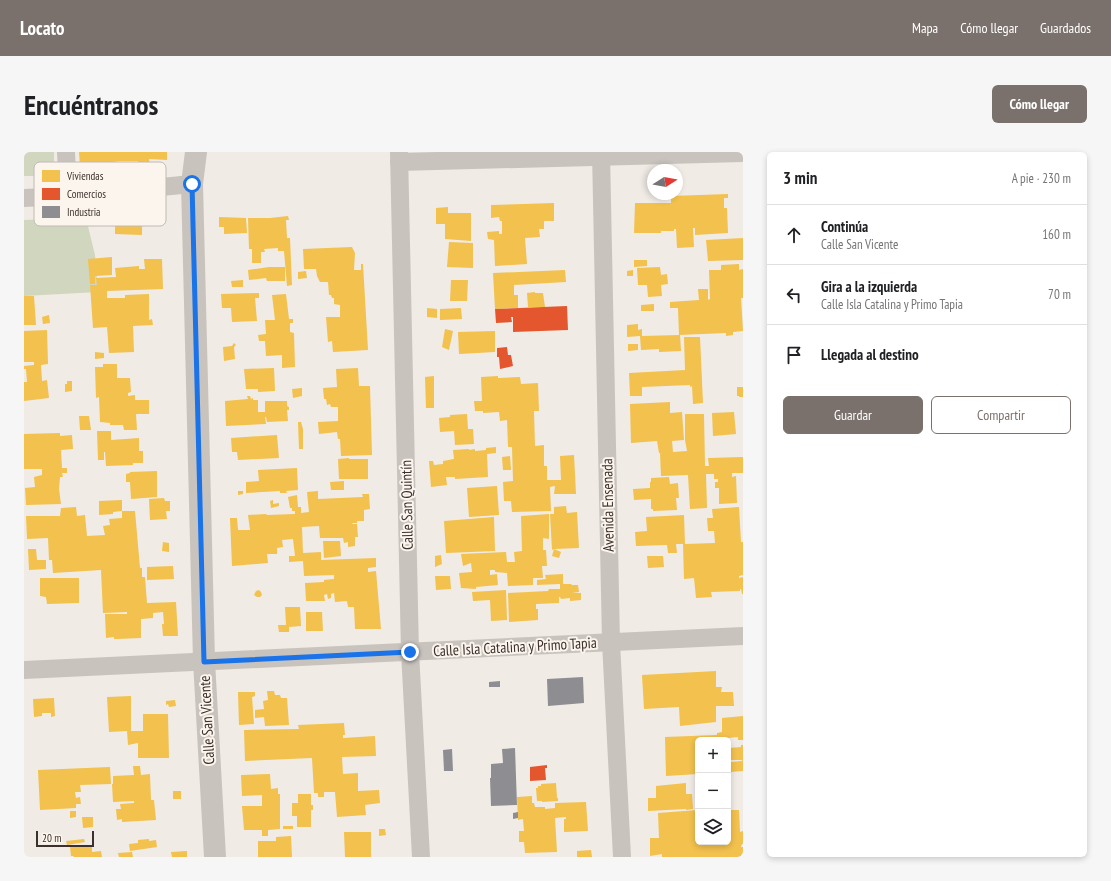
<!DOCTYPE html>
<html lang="es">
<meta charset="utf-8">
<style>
:root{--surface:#fff;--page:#f6f6f6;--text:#202124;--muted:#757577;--line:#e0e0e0;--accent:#7a716c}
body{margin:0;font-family:"PT Sans Narrow",sans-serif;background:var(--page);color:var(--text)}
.controls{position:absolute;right:12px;bottom:12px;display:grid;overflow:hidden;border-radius:6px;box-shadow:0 2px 6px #0003}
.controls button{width:36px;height:36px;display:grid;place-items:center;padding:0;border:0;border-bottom:1px solid var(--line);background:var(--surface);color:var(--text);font:20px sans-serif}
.compass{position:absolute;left:623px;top:12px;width:36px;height:36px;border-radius:50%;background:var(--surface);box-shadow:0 2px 6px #0003;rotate:79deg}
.scale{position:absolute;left:12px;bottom:10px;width:58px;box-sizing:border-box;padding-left:4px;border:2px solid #3b302b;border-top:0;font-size:11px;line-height:14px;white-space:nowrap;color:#3b302b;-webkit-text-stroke:3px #fbf5ee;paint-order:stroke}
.stop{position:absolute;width:12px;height:12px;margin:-9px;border:3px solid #1a73e8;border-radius:50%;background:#fff}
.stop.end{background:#1a73e8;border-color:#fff;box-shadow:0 1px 4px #0008}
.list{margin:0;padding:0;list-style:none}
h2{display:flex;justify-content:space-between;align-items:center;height:52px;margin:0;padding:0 16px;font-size:17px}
h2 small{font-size:13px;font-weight:400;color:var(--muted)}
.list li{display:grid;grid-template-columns:26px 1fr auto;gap:12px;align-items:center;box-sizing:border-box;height:60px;padding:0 16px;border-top:1px solid var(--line)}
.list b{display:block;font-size:15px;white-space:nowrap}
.list p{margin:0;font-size:13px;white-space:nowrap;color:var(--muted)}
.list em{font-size:13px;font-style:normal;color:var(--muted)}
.actions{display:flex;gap:8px;padding:12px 16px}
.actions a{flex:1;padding:9px 0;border:1px solid var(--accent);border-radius:6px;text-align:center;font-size:14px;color:var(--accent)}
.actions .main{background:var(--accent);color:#fff}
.icon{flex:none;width:22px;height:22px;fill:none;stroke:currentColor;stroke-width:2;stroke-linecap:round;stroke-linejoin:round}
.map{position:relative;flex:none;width:719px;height:705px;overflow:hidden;border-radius:6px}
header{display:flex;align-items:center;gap:24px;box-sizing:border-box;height:56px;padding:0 20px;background:var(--accent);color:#fff}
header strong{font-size:19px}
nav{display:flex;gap:22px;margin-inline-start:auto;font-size:14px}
.intro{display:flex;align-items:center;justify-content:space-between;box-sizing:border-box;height:96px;padding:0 24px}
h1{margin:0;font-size:28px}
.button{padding:10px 18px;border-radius:6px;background:var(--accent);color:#fff;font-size:14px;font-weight:700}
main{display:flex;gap:24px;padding:0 24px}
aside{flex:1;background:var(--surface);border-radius:6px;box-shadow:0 2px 6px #0003}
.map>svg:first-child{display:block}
.green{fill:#d1d6bf}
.homes{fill:#f2c14e}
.shops{fill:#e4572e}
.industry{fill:#8d8d92}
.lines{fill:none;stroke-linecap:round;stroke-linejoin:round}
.minor{stroke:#c9c3be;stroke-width:18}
.tertiary{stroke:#c9c3be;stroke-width:22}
.route{stroke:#1a73e8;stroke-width:5}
.labels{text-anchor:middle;stroke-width:4;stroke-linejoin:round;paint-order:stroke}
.street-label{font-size:15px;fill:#3b302b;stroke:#fbf5ee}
.key{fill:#fbf5ee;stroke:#c1bab4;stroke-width:1}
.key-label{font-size:11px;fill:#3b302b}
</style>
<header>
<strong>Locato</strong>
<nav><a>Mapa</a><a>Cómo llegar</a><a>Guardados</a></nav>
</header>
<div class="intro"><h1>Encuéntranos</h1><a class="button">Cómo llegar</a></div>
<main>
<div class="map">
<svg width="719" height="705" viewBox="0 0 719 705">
<rect width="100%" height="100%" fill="#f0ebe5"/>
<g class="green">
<rect x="0" y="0" width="30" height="24"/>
<path d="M62,66L71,103L74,140L0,144V68Z"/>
</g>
<g class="homes">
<path d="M55,0H143V8L125,7L126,16H117V11H114V9H96L88,10V13L81,14V17L66,18L65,14L56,15Z"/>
<path d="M704,42V46H700V56H703L704,81L671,83V76H669L670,95L653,96L652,77H650V79H637V81H610L611,51H647V44Z"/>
<path d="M530,51V69H520V77H515L516,85L501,86L503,112L471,114L470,88L464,87L463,80L475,79V82H478V69H476L475,65L467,66V53Z"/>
<path d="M424,55V61H447V89L421,87V72H412V56Z"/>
<path d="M264,64L265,68H262L263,86H266L268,133L263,134L260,99H254V96L240,97L241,100H237V111H228V97H225L224,66H246Z"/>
<path d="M195,65L222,66L223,81L200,82V75H195Z"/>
<path d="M118,69V83L91,82V70Z"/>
<path d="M719,86V108L684,109L682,88Z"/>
<path d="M425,90L449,91V116L423,115Z"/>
<path d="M328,95L331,101L330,118H337V112H339L344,198L309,200L308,189L304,190L302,165H316V153L310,152V146H308L307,143H305L304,130H296L293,124L292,117H280L279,97Z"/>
<path d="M88,105V123L71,124V132H66L64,107Z"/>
<path d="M120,107H138L139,137L83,139V146H101V143L125,142V168L128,167L129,173L109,174L110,200L85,201L83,175L69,176L66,133H73L72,126L92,125L91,116L115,114V117H121Z"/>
<path d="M610,108H623V114L610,115Z"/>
<path d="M715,112V118L719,117V146H717L719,179L709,180V183L702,184V181L655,183L654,156H646V150L675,148L674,137H684V148L686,147L685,118H697V113Z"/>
<path d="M245,115H261V129H243L242,126L225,128L224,118Z"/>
<path d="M636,115L637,123L643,122L644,132L637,133L638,144L624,145L623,133H614L613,116Z"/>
<path d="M541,118L542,130L490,133V143H494V156L471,157L469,121Z"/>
<path d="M609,118V124H603V119Z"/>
<path d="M282,119L283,126L274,127V120Z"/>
<path d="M219,128V135H208L207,129Z"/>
<path d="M427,128H444L443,149H426Z"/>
<path d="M511,140V141H519L521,155H504L503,141Z"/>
<path d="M235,141V146H231L233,169L208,170L207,156H198L197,142Z"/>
<path d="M262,142L265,167H269V171H266V180L270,181L271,215L258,216V203L242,204L241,189H235L234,183L242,182L241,168H251L248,143Z"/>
<path d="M0,144H10L12,173H0Z"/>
<path d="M630,152V159H617V153Z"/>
<path d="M403,156L413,157V166L403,165Z"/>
<path d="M437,156L438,167L416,168V157Z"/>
<path d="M25,163L26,171L19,172L18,165Z"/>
<path d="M614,172V178L618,177V184L656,183L657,199L635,200V197L617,198L616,184L603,185V173Z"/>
<path d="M421,177L429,179L425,198L418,195Z"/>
<path d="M23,178L24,212L17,213L18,229L23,228L25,246L0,249V230H3L2,217H0V214L10,213V210H0V179Z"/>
<path d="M471,179V200L435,202L434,180Z"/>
<path d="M660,185H676L679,251L669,252L668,234L666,235V233L618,235V244H606L605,221L661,218Z"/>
<path d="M210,191L212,193L210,195L211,207L200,209L199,195L208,194Z"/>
<path d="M604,192H614V198L604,199Z"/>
<path d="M71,200L80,201V206L71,207Z"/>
<path d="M79,212H93V226H106L107,240L104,241V244L111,243V248H125V262H112L113,278H100L99,273H86V271L76,270L75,245L72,246L71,215H79Z"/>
<path d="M250,216L251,239L234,240V237H222L220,217Z"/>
<path d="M334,216L335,234H346L348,303L317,304L316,287H314L313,280L295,282L294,270L314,269V255H307L306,252L303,253L302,247H300L299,236L313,235L312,217Z"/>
<path d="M410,224V256H402L401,225Z"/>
<path d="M474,224V226L496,225L497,232L514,231L515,259H510L511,294L520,293V314H523V328H537L536,304L550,303L552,342H530L531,334L526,335L527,359L488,360L487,349H480L479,330L489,329L488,295H484L483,268L476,269L475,260L459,261V259H451L450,249H458L457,225Z"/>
<path d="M43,229H48V239L41,240V232H43Z"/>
<path d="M713,235H719V245H715V244H713Z"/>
<path d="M278,236V244L269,246L268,237Z"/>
<path d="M223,244H226L227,247L229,246V248H234V260H241V249H263V254L265,255V258H263L264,269L243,270L242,265H241L242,272L202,274L201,249L224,247Z"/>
<path d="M646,250V261L658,260L660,288L648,289L649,300L663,299L661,288V262H680L681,314H685L684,306L719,305V321H708V325L712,324L713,351L695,352V336H691V330H694V327H690V322H682L683,356L666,357L664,323L637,324L636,301H635L633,289L607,291L606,252Z"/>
<path d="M710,260L712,282L689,284L688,261Z"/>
<path d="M443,262L444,277H449L450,292L431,293L430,279L416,280L415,266L426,265V263Z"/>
<path d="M55,264H65L67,278H56Z"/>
<path d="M274,270H277L279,277V297H275Z"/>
<path d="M73,279H87V288L115,286V299H119V311H109V313L82,314L81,300H80V308H74Z"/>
<path d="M36,281V284L48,283L49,297L37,298L38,316H43V321H38L39,325H36L35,337L37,352L2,353L1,336L11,335L10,325L18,323V317H0V282Z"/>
<path d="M253,283L255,306L214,308L213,300H208L207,286Z"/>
<path d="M472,295V301L463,302L464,325L431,327V325H422L423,333L407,335L405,309H409L410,313L419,312V309L430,307L429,298L445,297V298L451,297V299L462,298V296Z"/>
<path d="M486,304L487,318H479L478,305Z"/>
<path d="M325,306V307H344V327H315L314,307Z"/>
<path d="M273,316L274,338L262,339L263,341H256V339L222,341V330L235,329L234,318Z"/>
<path d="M133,319V345L107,347L106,330H102V322L106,321V320Z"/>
<path d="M645,325L646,332L654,331L655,346H652L653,358L629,359V357H627V347L610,348L609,337L626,336V330H627V326Z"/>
<path d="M320,329V338H307L306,330Z"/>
<path d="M473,334L475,363L445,365L443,336Z"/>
<path d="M214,339H219V342L214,343Z"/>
<path d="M294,339V347L339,345L338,342H345L346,357L340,358V369H333V371H328L329,372H333L334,385H331V394L324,395V390L320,391L319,386H296L295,374L278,375L279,401L297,400V408L352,406V415L344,416V420L352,419L357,477H331L330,455H324L323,449L311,450L310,441L307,442V446L304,447L303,442L300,443L301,449H282L281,431L300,430V428L310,427V423L280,424L279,409L265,410V404H271L269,387L258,388L259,395L253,396V402H243L244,411L208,414L206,366H213L214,378H226L224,363L242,362L243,363L271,362V357V359H268V356H266L264,345L273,343L274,355H277V361L285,360L283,340Z"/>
<path d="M140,346L141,349H146V359H142L143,367L126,368L125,347Z"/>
<path d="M98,348V359L89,360V362L75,363V349Z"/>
<path d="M249,348V352L255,351V354L247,356L246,349Z"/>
<path d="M542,354L543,361L553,360L555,396L530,397L537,400L535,406L528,404L530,397L528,398L526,362H530V355Z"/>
<path d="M52,355L53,364L61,363L63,384L81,383L79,374L86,373L85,367L98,366V359H111L116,416H118V425H121L123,451L152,450L154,484H139L138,472H140L139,460L129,461V466L117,467V486L93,487H90V485L82,486L81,462H103V460L79,461L77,418L29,421L28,408H25L24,386L3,387L2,364H36L37,356Z"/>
<path d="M715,355L717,390H719V423L715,424V426L719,425V442H718L717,437H716V439L687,440L688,445L672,446L670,426L660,427L659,392H652L653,401H644L643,393L612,394L611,380L623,379L622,365L660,363L661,392L691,391L690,379H684L683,366H689L688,357Z"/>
<path d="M525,362V387L519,386V398H522L523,414H518L519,426H509V433L484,434L483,421L471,420V418H466V423L473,422L474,433L452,435V437L437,436L435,421L448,420L447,411L439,414L437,402L482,400L483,410H491L490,400L498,399L497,364Z"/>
<path d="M470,365L471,399L422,401L420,369Z"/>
<path d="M299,389H316L317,404L300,406Z"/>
<path d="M139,390L145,391V400L138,399Z"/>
<path d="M4,397H12L13,408H22V417L5,418Z"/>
<path d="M417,403L418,412L411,415V404Z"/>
<path d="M623,404H639L640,415L624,416Z"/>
<path d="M149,414L150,427L123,428V415Z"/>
<path d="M539,422V432H547L548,433H554L555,440L548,441H557V448L546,449V446L537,447L536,445H535V451L512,452V457H514V468L485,470L484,441L524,439L525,437H536V432L513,433V428L522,427L521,423Z"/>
<path d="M411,424H426L427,437L412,438Z"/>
<path d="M16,426H55V451L23,452L22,445L16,444Z"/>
<path d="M235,438L237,440L238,443L236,445H233L230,443L232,439Z"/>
<path d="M482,438L483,468L467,469L466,448L449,449L448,440Z"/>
<path d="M261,455H276L277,474L265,475V480H255L254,473H262Z"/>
<path d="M282,460H298L299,479H282Z"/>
<path d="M692,519V535H698L697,540H709L710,554H692V570L656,574L655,555L620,557L618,523Z"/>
<path d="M243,539H250L251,543H256L257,546H263L265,573L241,574L240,565L231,566V558L240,557L239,549L244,548Z"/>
<path d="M214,540H231V544L228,545L230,572L215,573Z"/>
<path d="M107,544V579H119V562H144L145,606H114V591L104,593L103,579L85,580L83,545Z"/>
<path d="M30,546L31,564L27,565V561H18V564L10,565L9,547Z"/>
<path d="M151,548L152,554L145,555L144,552L142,553V549Z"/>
<path d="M719,564V588H714V585L704,586V588H674V622L642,624L641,585L693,583V581L698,580V566Z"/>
<path d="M320,571L321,583H319V586L351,584L352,604L318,605L319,622L334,621V639L355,638L356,651L341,653L342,663L313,665L311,640H300V645H294V641H290L288,606L221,609L220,578L275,577L274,573Z"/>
<path d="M717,593H719V619L707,620V610L718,609V608H705V596L717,595Z"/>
<path d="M109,614H116L117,623L126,622L127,648H130L132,668L98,670V667L93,668L92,657H97L96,652L110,651V649L89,650L88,632H89V624L110,623Z"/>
<path d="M86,615L87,632L56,633L57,640H51L52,646L56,645L57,652H52V656L16,658L14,618Z"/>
<path d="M246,622L247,637L254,636V642H256V677L244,678V684H238V678H220L218,654H238V643L218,644L217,623Z"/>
<path d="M532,631L533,646H534V649L518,650V649H513L512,636H514V634H517V632Z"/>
<path d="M662,631V642H668L669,657L662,658V657L624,659V646H632V634Z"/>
<rect x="149" y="639" width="8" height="8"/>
<path d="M274,642H287V653H289V658H287V675H273V664H268V651H274Z"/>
<path d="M508,644V651H510L511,655H521V657L531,656V651L562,650L564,679L540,680V667H542V665L531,666L533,700L501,701L500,690H495V679H500L499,667L494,668L493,645Z"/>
<path d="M674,658V690H704V658H715L716,680L719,679V692H718L717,695H719V705H638V702L626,704V686H635L634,661Z"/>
<path d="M46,659H52V665L46,666Z"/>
<path d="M58,665H69V675L59,676Z"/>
<rect x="259" y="674" width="10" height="3"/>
<path d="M355,677H361L362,683L355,684Z"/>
<path d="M320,680H347V705H321Z"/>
<path d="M267,684L268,705H234V689H252V685Z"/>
<path d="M60,687L61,690L43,693L42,689Z"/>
<path d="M125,687V689L132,688L133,695L106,699L105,692L114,691V688Z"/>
<path d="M68,693V700L77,699L78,705H50L49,704H47L46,695Z"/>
<path d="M567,698L568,705H553V699Z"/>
<path d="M163,699V705H148L147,700Z"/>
<path d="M108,700L109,705H95L94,701Z"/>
</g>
<g class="shops">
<path d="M543,154L544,178L489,180V165H487L488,170L472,171L471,157Z"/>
<path d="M483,195L484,203H487L489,214L476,217L475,205H473V196Z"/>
<path d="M523,613V616H521L522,628L506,629V615Z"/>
</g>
<g class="industry">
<path d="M559,525L560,551L524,554L523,527Z"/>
<path d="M476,529V535H465V530Z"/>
<path d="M491,596L493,653L467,654L466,626H467V612L479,611L478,597Z"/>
<path d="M428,597L429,619H420L419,598Z"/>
<path d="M494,660V666L489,667V661Z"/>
</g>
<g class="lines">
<g class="minor">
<path d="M42,0L44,44"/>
<path d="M375,0L386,500L397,705"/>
<path d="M577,0L587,490L598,705"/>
<path d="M375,10L719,1"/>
<path d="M0,46L44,44L168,32"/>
<path d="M0,518L719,484"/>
</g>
<path class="tertiary" d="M172,0L168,32L180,509L191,705"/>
</g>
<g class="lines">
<path class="route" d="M168,32L180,510L386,500"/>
</g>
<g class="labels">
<g class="street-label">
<text transform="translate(383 353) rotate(-91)" y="5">Calle San Quintín</text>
<text transform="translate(584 353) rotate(-91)" y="5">Avenida Ensenada</text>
<text transform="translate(491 495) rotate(-3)" y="5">Calle Isla Catalina y Primo Tapia</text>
<text transform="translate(183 568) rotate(-93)" y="5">Calle San Vicente</text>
</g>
</g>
<rect x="10" y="10" width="132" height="64" rx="6" class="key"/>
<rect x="18" y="18" width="18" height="12" fill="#f2c14e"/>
<rect x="18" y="36" width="18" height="12" fill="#e4572e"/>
<rect x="18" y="54" width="18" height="12" fill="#8d8d92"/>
<g class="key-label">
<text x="43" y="28">Viviendas</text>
<text x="43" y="46">Comercios</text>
<text x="43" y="64">Industria</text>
</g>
</svg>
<div class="controls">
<button>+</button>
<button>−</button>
<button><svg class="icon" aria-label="layers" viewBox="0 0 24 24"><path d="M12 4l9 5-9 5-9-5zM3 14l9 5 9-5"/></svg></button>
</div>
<svg class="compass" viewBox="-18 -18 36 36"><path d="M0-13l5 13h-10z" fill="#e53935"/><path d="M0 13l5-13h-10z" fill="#757577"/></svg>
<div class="scale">20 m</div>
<div class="stop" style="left:168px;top:32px"></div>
<div class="stop end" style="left:386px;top:500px"></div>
</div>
<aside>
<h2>3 min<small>A pie · 230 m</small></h2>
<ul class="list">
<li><svg class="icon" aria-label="ahead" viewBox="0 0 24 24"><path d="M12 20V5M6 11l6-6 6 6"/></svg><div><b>Continúa</b><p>Calle San Vicente</p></div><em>160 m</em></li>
<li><svg class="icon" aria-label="left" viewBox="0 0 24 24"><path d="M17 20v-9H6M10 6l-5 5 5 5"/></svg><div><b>Gira a la izquierda</b><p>Calle Isla Catalina y Primo Tapia</p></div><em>70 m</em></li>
<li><svg class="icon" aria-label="arrive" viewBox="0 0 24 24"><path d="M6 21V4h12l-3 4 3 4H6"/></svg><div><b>Llegada al destino</b></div></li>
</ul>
<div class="actions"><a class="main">Guardar</a><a>Compartir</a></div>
</aside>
</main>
